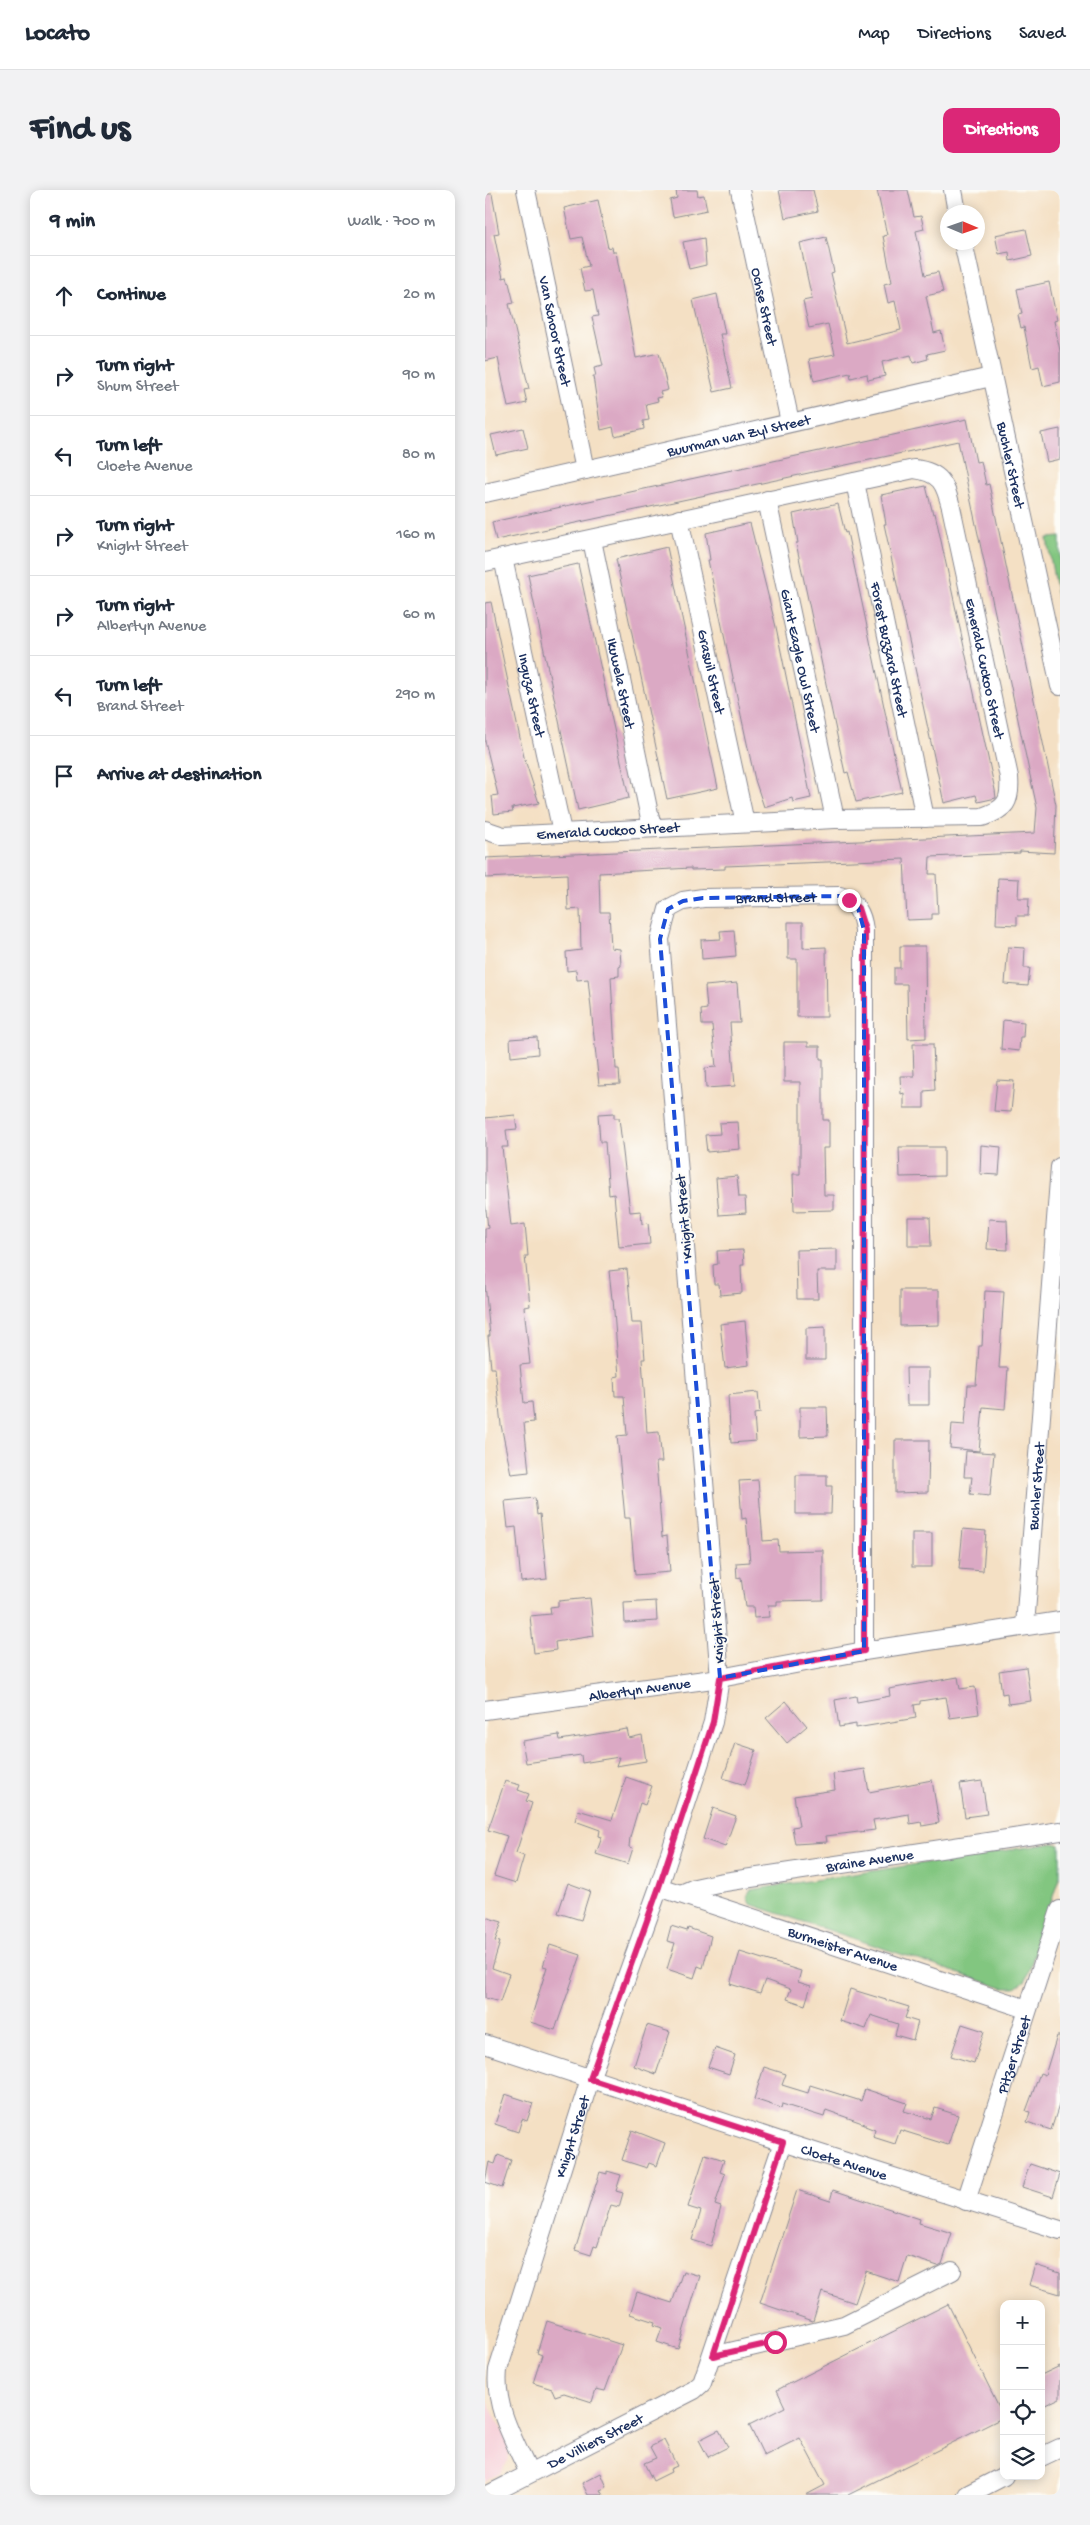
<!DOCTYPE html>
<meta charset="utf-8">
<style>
:root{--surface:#fff;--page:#f2f2f3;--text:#1f2937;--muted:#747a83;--line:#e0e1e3;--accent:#db2777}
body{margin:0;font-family:"Gochi Hand",sans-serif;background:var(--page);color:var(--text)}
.controls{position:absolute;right:15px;bottom:15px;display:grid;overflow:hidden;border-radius:10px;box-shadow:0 2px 12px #0003}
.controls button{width:45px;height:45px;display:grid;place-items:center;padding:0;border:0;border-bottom:1px solid var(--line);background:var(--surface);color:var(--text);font:25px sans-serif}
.compass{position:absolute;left:455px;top:15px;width:45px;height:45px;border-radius:50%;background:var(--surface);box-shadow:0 2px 12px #0003;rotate:92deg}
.stop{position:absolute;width:15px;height:15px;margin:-11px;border:4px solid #db2777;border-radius:50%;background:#fff}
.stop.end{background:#db2777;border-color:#fff;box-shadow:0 1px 5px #0008}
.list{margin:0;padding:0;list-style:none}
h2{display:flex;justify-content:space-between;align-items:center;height:65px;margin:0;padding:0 20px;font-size:21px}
h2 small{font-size:16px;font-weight:400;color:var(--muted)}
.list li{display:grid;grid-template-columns:32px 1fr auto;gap:15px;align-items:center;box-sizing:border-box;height:80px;padding:0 20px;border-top:1px solid var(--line)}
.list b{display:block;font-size:19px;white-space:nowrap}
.list p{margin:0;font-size:16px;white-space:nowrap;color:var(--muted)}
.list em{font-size:16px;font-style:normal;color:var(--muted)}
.icon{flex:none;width:28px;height:28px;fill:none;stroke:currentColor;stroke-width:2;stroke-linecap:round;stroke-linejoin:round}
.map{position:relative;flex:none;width:575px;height:2305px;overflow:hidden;border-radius:10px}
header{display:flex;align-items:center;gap:30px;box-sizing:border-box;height:70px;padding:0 25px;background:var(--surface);border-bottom:1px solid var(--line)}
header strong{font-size:24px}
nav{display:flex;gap:28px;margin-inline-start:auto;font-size:18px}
.intro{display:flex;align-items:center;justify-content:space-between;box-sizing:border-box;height:120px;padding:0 30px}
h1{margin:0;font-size:35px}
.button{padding:12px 22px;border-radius:10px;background:var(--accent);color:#fff;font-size:18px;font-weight:700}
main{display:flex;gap:30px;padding:0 30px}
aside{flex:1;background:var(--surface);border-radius:10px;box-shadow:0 2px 12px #0003}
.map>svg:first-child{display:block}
.built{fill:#f6cfd8}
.green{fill:#82c680;stroke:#4e7a6f}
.building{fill:#dba9c4}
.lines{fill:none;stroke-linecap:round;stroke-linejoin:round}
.minor-casing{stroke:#888891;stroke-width:20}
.minor{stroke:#fff;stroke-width:18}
.route{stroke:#db2777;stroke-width:6}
.marked{fill:none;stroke:#1d4ed8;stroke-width:4;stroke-dasharray:10 6;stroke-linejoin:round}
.labels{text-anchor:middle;stroke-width:4;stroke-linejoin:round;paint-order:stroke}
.street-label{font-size:15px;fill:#1b2f5e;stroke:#fdfcf7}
</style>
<header>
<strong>Locato</strong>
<nav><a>Map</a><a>Directions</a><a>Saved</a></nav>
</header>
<div class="intro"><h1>Find us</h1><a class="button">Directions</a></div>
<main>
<aside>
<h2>9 min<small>Walk · 700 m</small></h2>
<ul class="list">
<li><svg class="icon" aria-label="ahead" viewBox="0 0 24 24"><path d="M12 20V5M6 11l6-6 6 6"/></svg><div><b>Continue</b></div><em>20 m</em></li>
<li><svg class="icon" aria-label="right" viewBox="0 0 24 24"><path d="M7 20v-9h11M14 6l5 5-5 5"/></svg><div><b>Turn right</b><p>Shum Street</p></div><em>90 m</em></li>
<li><svg class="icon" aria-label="left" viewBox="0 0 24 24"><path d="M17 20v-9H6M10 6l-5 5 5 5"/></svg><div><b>Turn left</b><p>Cloete Avenue</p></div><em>80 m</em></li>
<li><svg class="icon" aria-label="right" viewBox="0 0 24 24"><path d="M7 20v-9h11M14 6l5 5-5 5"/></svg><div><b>Turn right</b><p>Knight Street</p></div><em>160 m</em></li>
<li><svg class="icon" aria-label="right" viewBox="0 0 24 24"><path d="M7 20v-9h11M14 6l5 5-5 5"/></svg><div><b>Turn right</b><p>Albertyn Avenue</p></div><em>60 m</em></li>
<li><svg class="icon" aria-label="left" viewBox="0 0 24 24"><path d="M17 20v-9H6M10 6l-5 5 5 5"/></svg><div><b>Turn left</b><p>Brand Street</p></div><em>290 m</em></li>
<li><svg class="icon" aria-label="arrive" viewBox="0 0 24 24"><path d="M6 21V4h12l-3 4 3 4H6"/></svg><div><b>Arrive at destination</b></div></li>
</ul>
</aside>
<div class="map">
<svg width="575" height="2305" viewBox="0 0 575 2305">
<rect width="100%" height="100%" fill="#fdfcf7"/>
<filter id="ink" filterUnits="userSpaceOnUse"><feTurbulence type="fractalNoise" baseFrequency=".02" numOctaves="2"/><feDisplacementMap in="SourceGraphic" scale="10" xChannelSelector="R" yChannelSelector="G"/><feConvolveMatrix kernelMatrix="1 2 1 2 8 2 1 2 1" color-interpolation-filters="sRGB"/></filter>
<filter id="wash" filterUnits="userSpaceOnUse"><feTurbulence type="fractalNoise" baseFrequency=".0096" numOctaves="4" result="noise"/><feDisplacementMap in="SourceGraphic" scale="20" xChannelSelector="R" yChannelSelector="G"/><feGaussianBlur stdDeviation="1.12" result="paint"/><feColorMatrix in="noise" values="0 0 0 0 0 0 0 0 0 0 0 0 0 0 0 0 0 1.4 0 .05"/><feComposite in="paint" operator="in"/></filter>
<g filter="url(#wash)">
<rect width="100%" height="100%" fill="#f4e0c4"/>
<path class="built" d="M0,2207L21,2248L24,2263L23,2271L15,2283L0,2292Z"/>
<g class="green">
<path d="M575,347V425L562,348Z"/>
<path d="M569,1653L575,1655V1685L541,1790L530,1798H518L265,1714L262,1707L265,1700Z"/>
</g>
<g id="blocks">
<g class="building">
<path d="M191,0H212L213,6L219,5L222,20L188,27L185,10L192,8Z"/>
<path d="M294,0H328L333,21L300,28Z"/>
<path d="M392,0H423L429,27L436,26L439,39L431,41L440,85L453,82L458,102L441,106L449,143L456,141L460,160L442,164L443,169L428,173L426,165L397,172L400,186L383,190L382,184L366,188L365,183L329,191L324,169L350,164L343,134L324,138L318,111L327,109L315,53L341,47L349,82L346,83L362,153L416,140L410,111L403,113L399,94L407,92L398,46L402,45Z"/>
<path d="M0,4H7L14,43L9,44L18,88L22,87L24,93L29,113L24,114L44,199L39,200L42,213L23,217L13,168L0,171Z"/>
<path d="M113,10L123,58L127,57L128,62H131L151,168L174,163L183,200L175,202L177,207L172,208L173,211L161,214L164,230L158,231L159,239L130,246L128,237L116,240L108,186H111L109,178L118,176L107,127L113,126L108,100L100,101L95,78L104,76L97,47L86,49L79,18Z"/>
<path d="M541,39L547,66L525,71L524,62L514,64L510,45Z"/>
<path d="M219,48L221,75L204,79L198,52Z"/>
<path d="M564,92L572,130L569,131L575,161V192L558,196L554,176L547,178L539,137L536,138L533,125L537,124L532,99Z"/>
<path d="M232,104L240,144H235L247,198L229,202L208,110Z"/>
<path d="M482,229L491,272L496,271L501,295L504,294L571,615L569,663L535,661V663L445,667L444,684H451L453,724H447V729L422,730L419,669L240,676V679L206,680V678L114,683L115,722H124L126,758L135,759L136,776L134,777V786L126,787L131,879H134L135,894L114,895L103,789L92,790L91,780L82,781L81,762L96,760L95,719L83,720L82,684L0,688V668L550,643L552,618L473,251L11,350L7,332Z"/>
<path d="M38,238L43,258L11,265L6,245Z"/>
<path d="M575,239V269L562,272L556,243Z"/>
<path d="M441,296L448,324L450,323L510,600L511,608L493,612L491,605L459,613L399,334H401L396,305Z"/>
<path d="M353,314L360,343L362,342L417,602L371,612L363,582L360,583L311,353H313L308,324Z"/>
<path d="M265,333L291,437L326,608L308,612L307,608L279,617L270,590L260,544L223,370H225L221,343Z"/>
<path d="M182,357L233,598L182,609L131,369Z"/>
<path d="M93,374L144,608L93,620L43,385Z"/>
<path d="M6,412L39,567L54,613L27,618L28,622L9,624L7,606L13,605L0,551V413Z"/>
<path d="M513,688L534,689L533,708H544L543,726H532V735L511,734Z"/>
<path d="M303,732H318V758L341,757L342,827H312V769H303Z"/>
<path d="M249,740L251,766L217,769L216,750L236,749L235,741Z"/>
<path d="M415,756H440L441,848L423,849L422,794H409V778H415Z"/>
<path d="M523,757L540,758L539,778H545L543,796L520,794Z"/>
<path d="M252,793L255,833H245L250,896L221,898L220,878L231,877L227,835H217L216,820L222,819L220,796Z"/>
<path d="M518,830L539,832L538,847H535L534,861L516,859Z"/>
<path d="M52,847L53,864L26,867L25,849Z"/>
<path d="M299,852H323V856H335V869H338V930H344V958H338L339,1005H349V1020L309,1021L308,984H315V892H299Z"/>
<path d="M428,854H448L450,900L439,901V918H419V903L416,904L415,886H429Z"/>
<path d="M512,890L529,891L526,922L509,921Z"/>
<path d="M129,923V928H134L145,1022L156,1021L157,1034L163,1033L165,1054L134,1057L129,1004L124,1005L120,952H115L113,924Z"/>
<path d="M30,925L32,939L21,940L23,957H17L26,1036L40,1034L43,1066H40L45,1116L39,1117L45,1174L35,1175L39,1213L47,1212L49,1232L39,1233L44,1282L26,1284L16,1235L10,1178H6L3,1146H5L0,1094V1038H3L0,1011V928Z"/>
<path d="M253,932L255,959L222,962L220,945L235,944L234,933Z"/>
<path d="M496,955L516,957L514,985L495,984Z"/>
<path d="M414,957H459V986L415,987Z"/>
<path d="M252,986L254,1007H260L261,1023L234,1025L231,988Z"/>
<path d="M423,1027H445L446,1056H423Z"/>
<path d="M504,1029L522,1030L523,1060L502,1059Z"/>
<path d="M352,1059V1081H332L333,1109H312L311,1060Z"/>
<path d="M258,1060L259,1075H256L257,1103L235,1105L234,1094H229L228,1075L233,1074L232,1061Z"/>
<path d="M142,1079L147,1133H157L160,1169H157L162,1243L174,1242L177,1272H171L177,1347L182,1346L185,1382L150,1385L145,1328H140L135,1275L132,1246L142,1245L139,1206H130L129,1187L134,1186L128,1109H127L124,1081Z"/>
<path d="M415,1100H454V1135L415,1136Z"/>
<path d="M500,1101L519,1102L514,1178H523L520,1219L498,1217L494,1261L465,1258L467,1234L480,1235L483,1195H491L494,1156H497Z"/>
<path d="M260,1131L264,1175L240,1178L235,1134Z"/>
<path d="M340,1137V1170H321V1138Z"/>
<path d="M421,1178H444V1215H422Z"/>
<path d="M273,1202L275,1223L269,1224L271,1251L246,1253L243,1205Z"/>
<path d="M315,1217H342L343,1246L315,1247Z"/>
<path d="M410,1250H444L443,1302L410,1303Z"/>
<path d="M481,1261L509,1263L505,1306L485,1304L487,1287H479Z"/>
<path d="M311,1285H342V1296H347L346,1324H311Z"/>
<path d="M273,1290L278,1351L293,1350L294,1361L338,1360V1410L292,1411V1415H283L284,1427L269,1428L268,1417H260L256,1387L252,1388L251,1373L265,1372L261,1328L257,1329L254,1291Z"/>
<path d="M50,1308L52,1325L55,1324L62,1389L36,1392L31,1337L23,1338L20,1311Z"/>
<path d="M478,1339L501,1341L498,1381L474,1379Z"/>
<rect x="427" y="1343" width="20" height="34"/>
<path d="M105,1408L109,1446L70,1452L71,1460L49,1463L45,1426L66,1424L65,1417L73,1416V1411Z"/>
<path d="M171,1411L172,1431L140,1433L139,1413Z"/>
<path d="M541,1477L546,1511L523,1514L522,1503L517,1504L514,1481Z"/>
<path d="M473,1487L475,1499L490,1497L494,1524L465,1528L461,1507L435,1511V1514L429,1515L431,1528L371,1538V1534L354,1537L350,1510L371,1506L372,1512L405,1506L404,1499Z"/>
<path d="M301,1511L322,1536L302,1553L281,1528Z"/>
<path d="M142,1539L144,1548L157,1545L161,1571L131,1576L134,1567L97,1573L96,1565L41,1573L37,1551L74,1545L75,1550Z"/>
<path d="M250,1553L271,1560L260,1595L238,1588Z"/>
<path d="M380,1579L384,1602L447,1590L454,1633L437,1636L436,1632L425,1634L424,1624L388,1630L390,1640L341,1646L342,1652L310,1654L307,1637L314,1636L309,1606L350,1600L348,1584Z"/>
<path d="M141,1587L167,1596L160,1615L155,1613L145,1647L144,1657L148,1658L143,1674L111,1664L117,1647L114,1646L115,1640L90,1631L93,1620L127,1630Z"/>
<path d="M20,1591L35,1595L33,1600L44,1604L41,1611L47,1613L31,1663L39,1666L31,1693L9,1686L22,1646L3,1640Z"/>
<path d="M497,1591L502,1624L480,1627L475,1594Z"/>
<path d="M228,1618L251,1626L240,1657L218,1649Z"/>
<path d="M83,1693L105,1701L96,1730L73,1723Z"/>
<path d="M0,1727L17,1732L10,1751L15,1752L7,1778L24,1784L15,1812L0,1808Z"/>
<path d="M186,1736L202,1741L203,1738L226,1746L218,1778L213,1776L209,1788L182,1779L190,1753L182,1751Z"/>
<path d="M65,1755L96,1765L70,1840L45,1832L62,1777L58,1776Z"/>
<path d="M255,1762L316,1781L313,1792L326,1796L320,1815L302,1809L306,1799L280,1790L275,1803L245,1794Z"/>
<path d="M365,1799L424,1817L420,1828L433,1832L428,1850L410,1845L413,1834L386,1825L381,1839L355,1831Z"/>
<path d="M477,1834L499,1841L489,1873L466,1866Z"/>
<path d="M162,1835L185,1842L171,1884L149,1876Z"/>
<path d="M572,1846H575V1912L566,1940L542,1932L545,1922L541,1921L555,1883L560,1885Z"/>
<path d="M230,1858L250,1865L244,1884L223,1877Z"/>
<path d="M279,1877L301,1884L297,1895L323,1903L325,1895L376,1911L380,1899L422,1913L419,1921L446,1929L450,1918L473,1925L463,1955L415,1940L410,1954L388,1947L390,1940L380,1936V1934L341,1920L339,1927L297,1914L296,1918L269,1909Z"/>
<path d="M20,1904L48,1913L42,1931L37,1929L33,1942L10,1934Z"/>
<path d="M147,1940L180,1953L172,1976L164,1973L162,1978L137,1970Z"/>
<path d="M220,1964L239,1970L235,1982L240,1984L230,2015L236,2017L226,2056L207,2050L216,2021L203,2017Z"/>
<path d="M13,1965L26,1970L17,1998L0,1992L4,1972L10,1974Z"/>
<path d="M545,1974L575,1984L568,2007L537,1997Z"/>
<path d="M122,1981L136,1985L131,2001L138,2003L134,2017L126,2015L112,2057L109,2056L106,2065L90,2060L115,1982L122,1984Z"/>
<path d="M312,2000L345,2011L348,2000L435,2029L434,2033L467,2043L457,2074L453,2076L422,2066L414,2092L381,2081L370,2113L337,2102L328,2131L275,2113Z"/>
<path d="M550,2075L575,2083V2104L544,2095Z"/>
<path d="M198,2081L215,2086L193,2159L172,2152L177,2138L169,2135L170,2132L145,2124L152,2102L187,2113Z"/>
<path d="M463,2114L519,2227L363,2305H321L340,2295L315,2248L279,2266L264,2235L300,2217L292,2200Z"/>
<path d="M62,2131L137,2155L120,2201L111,2199L107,2212L79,2203L70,2206L67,2199L48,2193L57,2165L52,2163Z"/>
<path d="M575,2176V2208L556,2217V2185Z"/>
<path d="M234,2240L243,2257L223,2267L214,2250Z"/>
<path d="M179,2250L192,2276L185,2279L186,2282L168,2291L159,2273L171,2268L165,2257Z"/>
<path d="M116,2283L122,2297L115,2300L118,2305H103L97,2293Z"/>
</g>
</g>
</g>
<g filter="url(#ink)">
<use href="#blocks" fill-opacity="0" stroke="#888891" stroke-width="1"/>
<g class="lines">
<g class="minor-casing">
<g id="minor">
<path id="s1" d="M41,0L100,280"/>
<path id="s2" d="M255,0L305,232"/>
<path d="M468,0L472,22"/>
<path id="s3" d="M478,52L575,496"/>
<path id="s4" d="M370,292L440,628"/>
<path id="s5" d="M0,303L506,187"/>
<path id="s6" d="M282,310L350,629"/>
<path id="s7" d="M194,329L260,633"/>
<path id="s8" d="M107,350L167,638"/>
<path id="s9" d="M18,368L77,642"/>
<path id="s10" d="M0,372L429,279C456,282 460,294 466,317L524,587C526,612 521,619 497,627L350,629L18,646L0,640"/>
<path id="s11" d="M540,1436L575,977"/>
<path id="s12" d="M0,1520L235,1488L379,1461L575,1431"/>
<path id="s13" d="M174,1697L542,1819"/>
<path id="s14" d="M196,1704L210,1698L233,1693L575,1641"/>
<path id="s15" d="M0,1854L298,1952L575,2040"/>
<path id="s16" d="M481,2011L575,1720"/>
<path d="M228,2166L359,2135L467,2081"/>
<path d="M556,2267L575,2258"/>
<path id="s17" d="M44,2283C29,2250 9,2218 13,2180L105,1889L174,1697L228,1532L235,1488L175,749L183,719L198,711L218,708L355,706C371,712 377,723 379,740V1461"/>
<path id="s18" d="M3,2305L209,2200L217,2193L298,1952"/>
<path d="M482,2305L519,2286"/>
</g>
</g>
<use href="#minor" class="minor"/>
</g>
</g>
<g class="lines" filter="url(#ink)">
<path class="route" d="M290,2152L228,2166L298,1952L105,1889L174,1697L228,1532L235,1488L379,1461L380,740L373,718L364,710"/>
</g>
<path class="marked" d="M355,706L373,718L379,740V1461L235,1488L175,749L183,719L198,711L218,708Z"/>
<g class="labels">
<g class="street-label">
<text dy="5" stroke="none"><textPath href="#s2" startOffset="119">Ochse Street</textPath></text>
<text dy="5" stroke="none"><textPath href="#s1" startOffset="144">Van Schoor Street</textPath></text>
<text dy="5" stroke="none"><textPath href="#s5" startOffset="260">Buurman van Zyl Street</textPath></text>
<text dy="5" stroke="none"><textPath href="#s3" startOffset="228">Buchler Street</textPath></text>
<text dy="5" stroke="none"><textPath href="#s4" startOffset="171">Forest Buzzard Street</textPath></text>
<text dy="5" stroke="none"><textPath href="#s6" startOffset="164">Giant Eagle Owl Street</textPath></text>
<text dy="5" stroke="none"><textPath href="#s10" startOffset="662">Emerald Cuckoo Street</textPath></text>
<text dy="5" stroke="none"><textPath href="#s7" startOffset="156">Grasuil Street</textPath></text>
<text dy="5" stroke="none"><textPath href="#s8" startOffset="146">Ikuwela Street</textPath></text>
<text dy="5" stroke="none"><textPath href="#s9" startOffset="140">Inguza Street</textPath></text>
<text transform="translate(123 640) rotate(-3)" y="5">Emerald Cuckoo Street</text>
<text dy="5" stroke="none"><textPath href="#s17" startOffset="1719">Brand Street</textPath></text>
<text transform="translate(198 1027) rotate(-95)" y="5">Knight Street</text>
<text dy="5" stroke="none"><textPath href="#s11" startOffset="140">Buchler Street</textPath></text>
<text transform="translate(231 1431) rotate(-94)" y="5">Knight Street</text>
<text dy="5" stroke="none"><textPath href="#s12" startOffset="156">Albertyn Avenue</textPath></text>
<text dy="5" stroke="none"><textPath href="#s14" startOffset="192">Braine Avenue</textPath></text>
<text dy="5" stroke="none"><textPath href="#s13" startOffset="194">Burmeister Avenue</textPath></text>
<text dy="5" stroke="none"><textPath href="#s16" startOffset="154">Pitzer Street</textPath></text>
<text dy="5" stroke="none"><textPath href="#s17" startOffset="354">Knight Street</textPath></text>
<text dy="5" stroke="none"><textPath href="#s15" startOffset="378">Cloete Avenue</textPath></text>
<text dy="5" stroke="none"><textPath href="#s18" startOffset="120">De Villiers Street</textPath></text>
</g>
</g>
</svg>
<div class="controls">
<button>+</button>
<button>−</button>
<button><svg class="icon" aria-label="locate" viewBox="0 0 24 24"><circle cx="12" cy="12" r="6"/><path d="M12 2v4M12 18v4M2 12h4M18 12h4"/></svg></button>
<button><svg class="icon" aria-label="layers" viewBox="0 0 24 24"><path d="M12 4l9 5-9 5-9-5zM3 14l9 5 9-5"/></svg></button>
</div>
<svg class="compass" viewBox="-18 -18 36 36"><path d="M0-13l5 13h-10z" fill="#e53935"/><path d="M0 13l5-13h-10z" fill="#747a83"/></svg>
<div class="stop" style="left:290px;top:2152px"></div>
<div class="stop end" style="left:364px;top:710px"></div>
</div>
</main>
